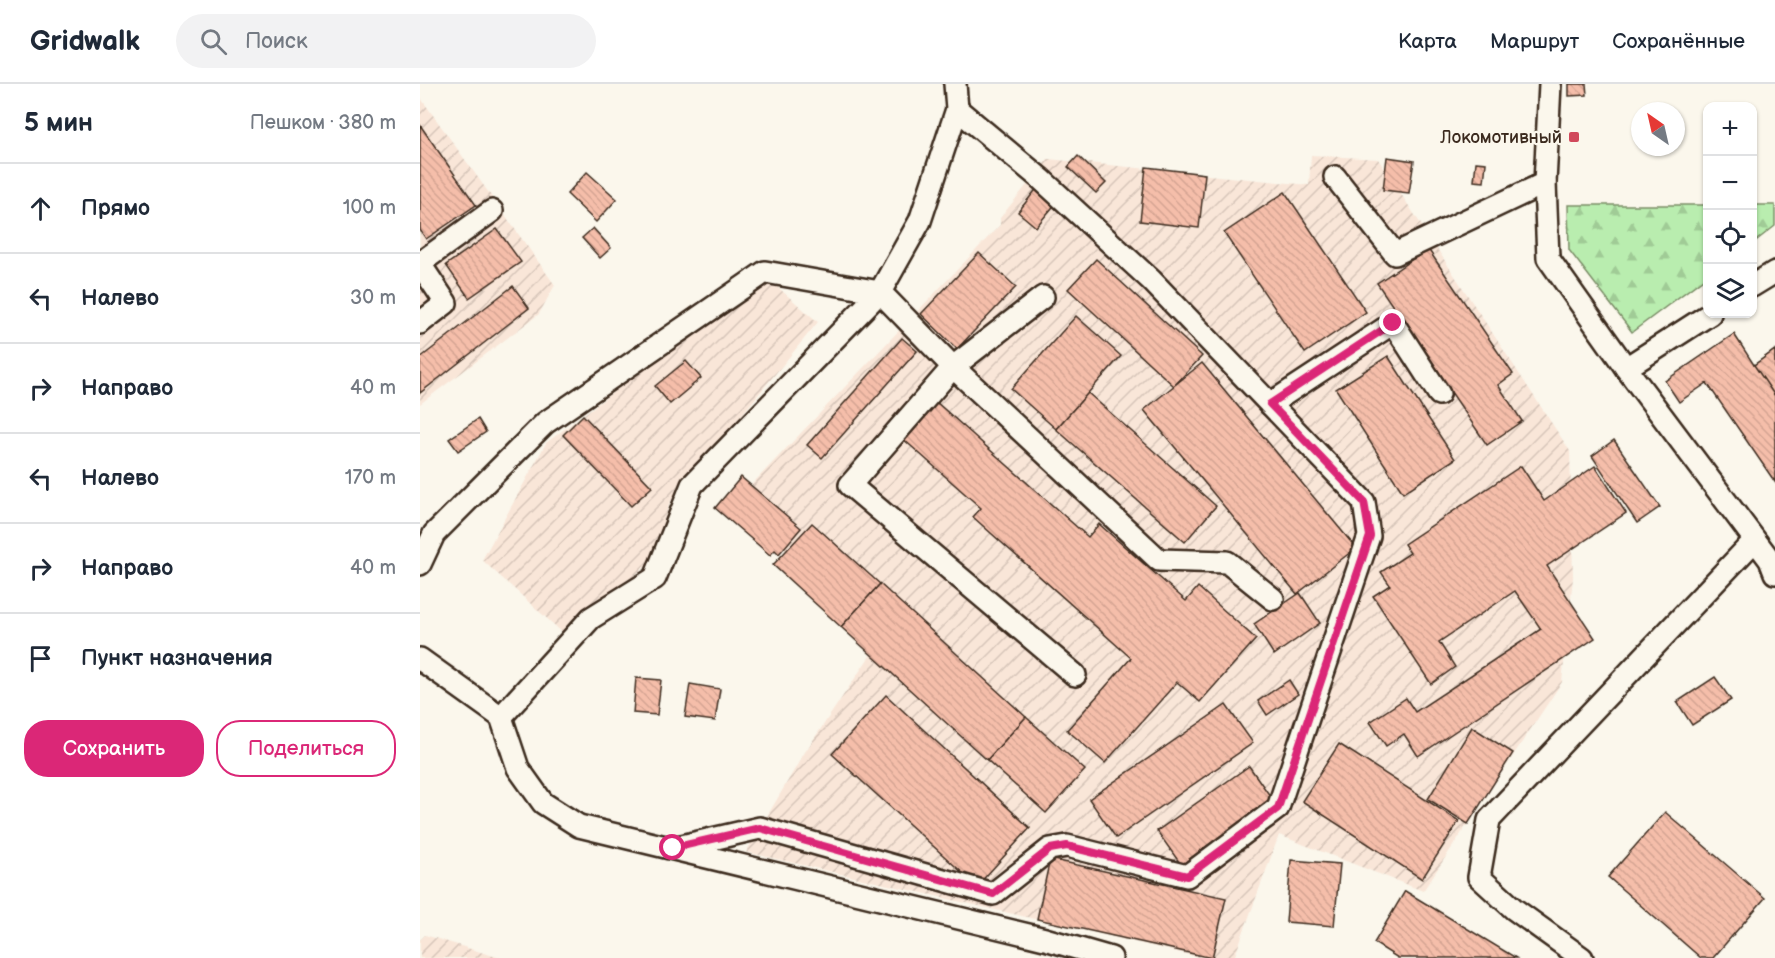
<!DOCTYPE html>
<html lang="ru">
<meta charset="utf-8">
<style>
:root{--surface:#fff;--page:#f2f2f3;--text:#1f2937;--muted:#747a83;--line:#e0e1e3;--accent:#db2777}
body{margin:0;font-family:"Balsamiq Sans",sans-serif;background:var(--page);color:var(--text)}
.controls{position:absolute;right:18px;top:18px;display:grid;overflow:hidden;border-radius:12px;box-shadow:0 2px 4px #0004}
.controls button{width:54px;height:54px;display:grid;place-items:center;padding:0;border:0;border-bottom:2px solid var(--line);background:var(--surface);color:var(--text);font:30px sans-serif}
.compass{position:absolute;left:1211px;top:18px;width:54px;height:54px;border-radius:50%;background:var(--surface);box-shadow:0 2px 4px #0004;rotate:326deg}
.stop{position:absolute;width:18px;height:18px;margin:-14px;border:4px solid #db2777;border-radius:50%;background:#fff}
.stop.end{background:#db2777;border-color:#fff;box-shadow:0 2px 6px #0008}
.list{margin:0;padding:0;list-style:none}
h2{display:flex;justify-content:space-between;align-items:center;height:78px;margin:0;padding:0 24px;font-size:26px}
h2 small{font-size:20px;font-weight:400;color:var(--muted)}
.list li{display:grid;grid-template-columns:39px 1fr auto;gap:18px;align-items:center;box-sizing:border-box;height:90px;padding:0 24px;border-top:2px solid var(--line)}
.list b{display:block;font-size:22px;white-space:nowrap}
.list em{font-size:20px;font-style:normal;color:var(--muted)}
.actions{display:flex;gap:12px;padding:18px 24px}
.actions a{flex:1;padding:14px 0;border:2px solid var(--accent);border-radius:24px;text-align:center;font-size:21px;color:var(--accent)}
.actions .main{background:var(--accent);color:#fff}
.icon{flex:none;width:33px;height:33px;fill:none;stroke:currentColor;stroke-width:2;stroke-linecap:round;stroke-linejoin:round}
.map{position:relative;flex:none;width:1355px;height:874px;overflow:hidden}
header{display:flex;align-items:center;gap:36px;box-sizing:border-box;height:84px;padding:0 30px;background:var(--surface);border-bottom:2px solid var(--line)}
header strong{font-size:28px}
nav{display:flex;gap:33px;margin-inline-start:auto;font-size:21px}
.search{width:420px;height:54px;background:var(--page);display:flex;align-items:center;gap:15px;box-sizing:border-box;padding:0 21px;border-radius:33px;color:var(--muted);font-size:22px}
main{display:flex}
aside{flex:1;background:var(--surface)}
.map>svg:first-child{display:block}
.industrial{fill:url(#industrial-furrows)}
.forest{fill:url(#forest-firs);stroke:#7a8c66;stroke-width:1.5}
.building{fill:url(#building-back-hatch);stroke:#3b2a1e;stroke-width:1.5}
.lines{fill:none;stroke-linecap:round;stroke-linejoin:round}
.minor-casing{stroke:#3b2a1e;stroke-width:26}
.minor{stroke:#fbf7ec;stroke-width:21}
.route{stroke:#db2777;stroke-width:8}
.poi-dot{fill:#d1495b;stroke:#fbf7ec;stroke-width:2}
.labels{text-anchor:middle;stroke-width:4.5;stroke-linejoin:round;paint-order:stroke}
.poi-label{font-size:18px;fill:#3b2a1e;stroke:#fbf7ec;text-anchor:end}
</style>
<header>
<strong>Gridwalk</strong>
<div class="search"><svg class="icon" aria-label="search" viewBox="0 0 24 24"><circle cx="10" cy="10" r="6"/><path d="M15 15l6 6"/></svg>Поиск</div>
<nav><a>Карта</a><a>Маршрут</a><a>Сохранённые</a></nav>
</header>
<main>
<aside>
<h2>5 мин<small>Пешком · 380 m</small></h2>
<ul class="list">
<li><svg class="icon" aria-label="ahead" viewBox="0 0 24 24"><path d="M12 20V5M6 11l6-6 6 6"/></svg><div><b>Прямо</b></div><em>100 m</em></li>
<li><svg class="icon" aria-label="left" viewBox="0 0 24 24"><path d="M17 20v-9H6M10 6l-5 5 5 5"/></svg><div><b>Налево</b></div><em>30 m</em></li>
<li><svg class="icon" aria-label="right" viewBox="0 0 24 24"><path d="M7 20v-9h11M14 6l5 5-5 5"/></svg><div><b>Направо</b></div><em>40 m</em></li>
<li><svg class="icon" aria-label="left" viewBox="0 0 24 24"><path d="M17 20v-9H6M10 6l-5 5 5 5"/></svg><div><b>Налево</b></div><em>170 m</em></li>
<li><svg class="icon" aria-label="right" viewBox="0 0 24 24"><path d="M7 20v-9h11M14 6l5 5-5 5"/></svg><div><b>Направо</b></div><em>40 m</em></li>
<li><svg class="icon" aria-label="arrive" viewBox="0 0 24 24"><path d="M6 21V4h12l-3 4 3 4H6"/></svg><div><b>Пункт назначения</b></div></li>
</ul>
<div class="actions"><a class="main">Сохранить</a><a>Поделиться</a></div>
</aside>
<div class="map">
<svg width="1355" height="874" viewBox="0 0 1355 874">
<defs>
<pattern id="industrial-furrows" width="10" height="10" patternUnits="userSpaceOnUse" patternTransform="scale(1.5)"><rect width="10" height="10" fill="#f9e6d8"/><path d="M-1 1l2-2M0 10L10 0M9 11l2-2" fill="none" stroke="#d6c5b9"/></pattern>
<pattern id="forest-firs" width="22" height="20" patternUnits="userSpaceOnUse" patternTransform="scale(1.5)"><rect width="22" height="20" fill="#b9edaf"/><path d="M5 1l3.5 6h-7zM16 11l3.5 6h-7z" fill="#a0cb96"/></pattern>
<pattern id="building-back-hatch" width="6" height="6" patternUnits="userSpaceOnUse" patternTransform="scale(1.5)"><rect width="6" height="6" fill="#f5beaa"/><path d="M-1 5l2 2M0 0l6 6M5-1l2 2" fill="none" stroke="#d3a392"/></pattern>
</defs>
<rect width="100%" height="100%" fill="#fbf7ec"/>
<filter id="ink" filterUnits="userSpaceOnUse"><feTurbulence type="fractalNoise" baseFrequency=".0167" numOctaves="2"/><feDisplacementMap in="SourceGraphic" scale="12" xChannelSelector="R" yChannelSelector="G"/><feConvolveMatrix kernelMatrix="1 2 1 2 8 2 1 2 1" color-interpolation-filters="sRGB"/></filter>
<g filter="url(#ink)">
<g class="industrial">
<path d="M0,13L135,201L119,230L0,320Z"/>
<path d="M891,71L958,75L1150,367L1153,494L1142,598L1003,807L859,751L814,874H783L326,768L383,671L452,569L633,721L315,418L580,141V134L628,75L889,101Z"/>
<path d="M346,193L398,238L250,418L230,479L143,549L62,476L126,359Z"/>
<path d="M5,851L80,874H0V856Z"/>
</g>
<g class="forest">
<path d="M1148,121H1287V192L1212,248L1149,166Z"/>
<path d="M1333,121H1355V142L1333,159Z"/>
</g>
<g class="building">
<path d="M1149,0H1166L1167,11L1149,12Z"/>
<path d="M0,41L56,121L6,155L0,146Z"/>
<path d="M658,72L686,99L676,109L648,83Z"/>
<path d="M967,73L994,77L989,109L963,106Z"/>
<path d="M1056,78L1066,79L1064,98L1054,97Z"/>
<path d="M726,83L785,90L779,144L720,137Z"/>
<path d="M167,88L197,115L176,138L147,110Z"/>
<path d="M618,103L637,118L616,143L598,128Z"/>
<path d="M865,108L946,228L885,269L804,149Z"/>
<path d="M173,144L191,164L180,174L162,154Z"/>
<path d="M77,145L101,178L49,214L26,181Z"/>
<path d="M1008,165L1093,290L1078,301L1102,337L1067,361L957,199Z"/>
<path d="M559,169L596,203L537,265L501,230Z"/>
<path d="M676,175L782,272L754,302L648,205Z"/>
<path d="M93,202L109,224L0,309V274Z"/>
<path d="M656,232L701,272L636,345L591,305Z"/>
<path d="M1314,250L1334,281L1355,266V398L1287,299L1259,318L1245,297Z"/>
<path d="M482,254L497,267L402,374L387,361Z"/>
<path d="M1355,266V312L1334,281Z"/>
<path d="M968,272L1035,375L983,409L916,305Z"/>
<path d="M266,277L281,294L250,320L235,302Z"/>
<path d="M782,279L936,464L877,510L724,326Z"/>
<path d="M668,309L796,422L765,458L636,345Z"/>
<path d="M515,317L668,453L679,440L766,517L778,503L836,555L780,618L757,598L685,679L647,646L711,574L553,433L561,424L482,354Z"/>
<path d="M163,331L232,403L211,422L143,351Z"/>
<path d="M58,335L66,348L38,367L29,355Z"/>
<path d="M1194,356L1240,423L1217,439L1172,372Z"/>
<path d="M1101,382L1124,417L1175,382L1206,429L1127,482L1175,554L998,672L984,650L966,662L950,638L986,614L995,628L1121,545L1095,507L1019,558L1035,583L1011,600L953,512L970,501L961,488L990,469L984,460Z"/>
<path d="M321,393L381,444L359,470L355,466L350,471L295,424Z"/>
<path d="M392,439L460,500L421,543L353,481Z"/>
<path d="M460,500L606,633L567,676L421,543Z"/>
<path d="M880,509L900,539L854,571L834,540Z"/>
<path d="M1295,593L1311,616L1272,641L1257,618Z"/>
<path d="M216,594L241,596L237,631L213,629Z"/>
<path d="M869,596L878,610L847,631L838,617Z"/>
<path d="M270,600L300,605L295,637L265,633Z"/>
<path d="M466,611L610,744L557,802L412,670Z"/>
<path d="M806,621L833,659L696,754L669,715Z"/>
<path d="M606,633L665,686L626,729L567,676Z"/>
<path d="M1052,643L1093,669L1048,740L1008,715Z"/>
<path d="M919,660L1039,737L1002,795L882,717Z"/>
<path d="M829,682L855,719L764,785L737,747Z"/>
<path d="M1245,728L1345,814L1293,874H1281L1188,793Z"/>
<path d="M630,775L806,814L792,874L617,835Z"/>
<path d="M871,776L920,780L914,842L866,838Z"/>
<path d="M985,807L1096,874H978L954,859Z"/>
</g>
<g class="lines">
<g class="minor-casing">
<g id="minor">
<path d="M1130,0L1125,99L1128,174L1206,284L1350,476L1355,489"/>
<path d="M915,93L975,170L1125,99"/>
<path d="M0,179L72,127"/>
<path d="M0,180L26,219L0,239"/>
<path d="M1332,202L1355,188"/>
<path d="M623,213L533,283L430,401L655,591"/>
<path d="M1206,284L1290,230"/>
<path d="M850,320L973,239L1019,310"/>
<path d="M0,480L14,450L125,339L345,188L460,208L533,283L739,476L807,478L853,515"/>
<path d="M0,575L81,633L98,684L123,719L159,742L625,855L691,874"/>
<path d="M81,633L171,534L235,494L272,401L460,208L500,137L537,25L535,0"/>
<path d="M253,764L340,744L573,810L630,765L647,762L767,792L858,724L949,452L944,418L731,196L621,95L537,25"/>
<path d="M1162,874L1094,825L1059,793L1069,736L1334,457"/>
</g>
</g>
<use href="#minor" class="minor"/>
</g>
</g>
<g class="lines" filter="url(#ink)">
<path class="route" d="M253,764L340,744L573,810L630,765L647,762L767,792L858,724L950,452L944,418L850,320L973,239"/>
</g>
<rect class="poi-dot" x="1148" y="47" width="12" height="12" rx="3"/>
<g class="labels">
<g class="poi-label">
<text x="1142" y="59">Локомотивный</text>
</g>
</g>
</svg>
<div class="controls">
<button>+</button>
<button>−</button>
<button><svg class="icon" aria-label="locate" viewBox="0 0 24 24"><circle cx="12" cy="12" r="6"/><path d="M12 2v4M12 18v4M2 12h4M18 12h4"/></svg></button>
<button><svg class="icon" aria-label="layers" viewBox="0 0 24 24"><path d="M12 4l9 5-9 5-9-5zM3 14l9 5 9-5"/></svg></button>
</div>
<svg class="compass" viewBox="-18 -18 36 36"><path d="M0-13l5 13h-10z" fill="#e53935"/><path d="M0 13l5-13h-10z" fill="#747a83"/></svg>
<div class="stop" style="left:253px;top:764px"></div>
<div class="stop end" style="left:973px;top:239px"></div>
</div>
</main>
